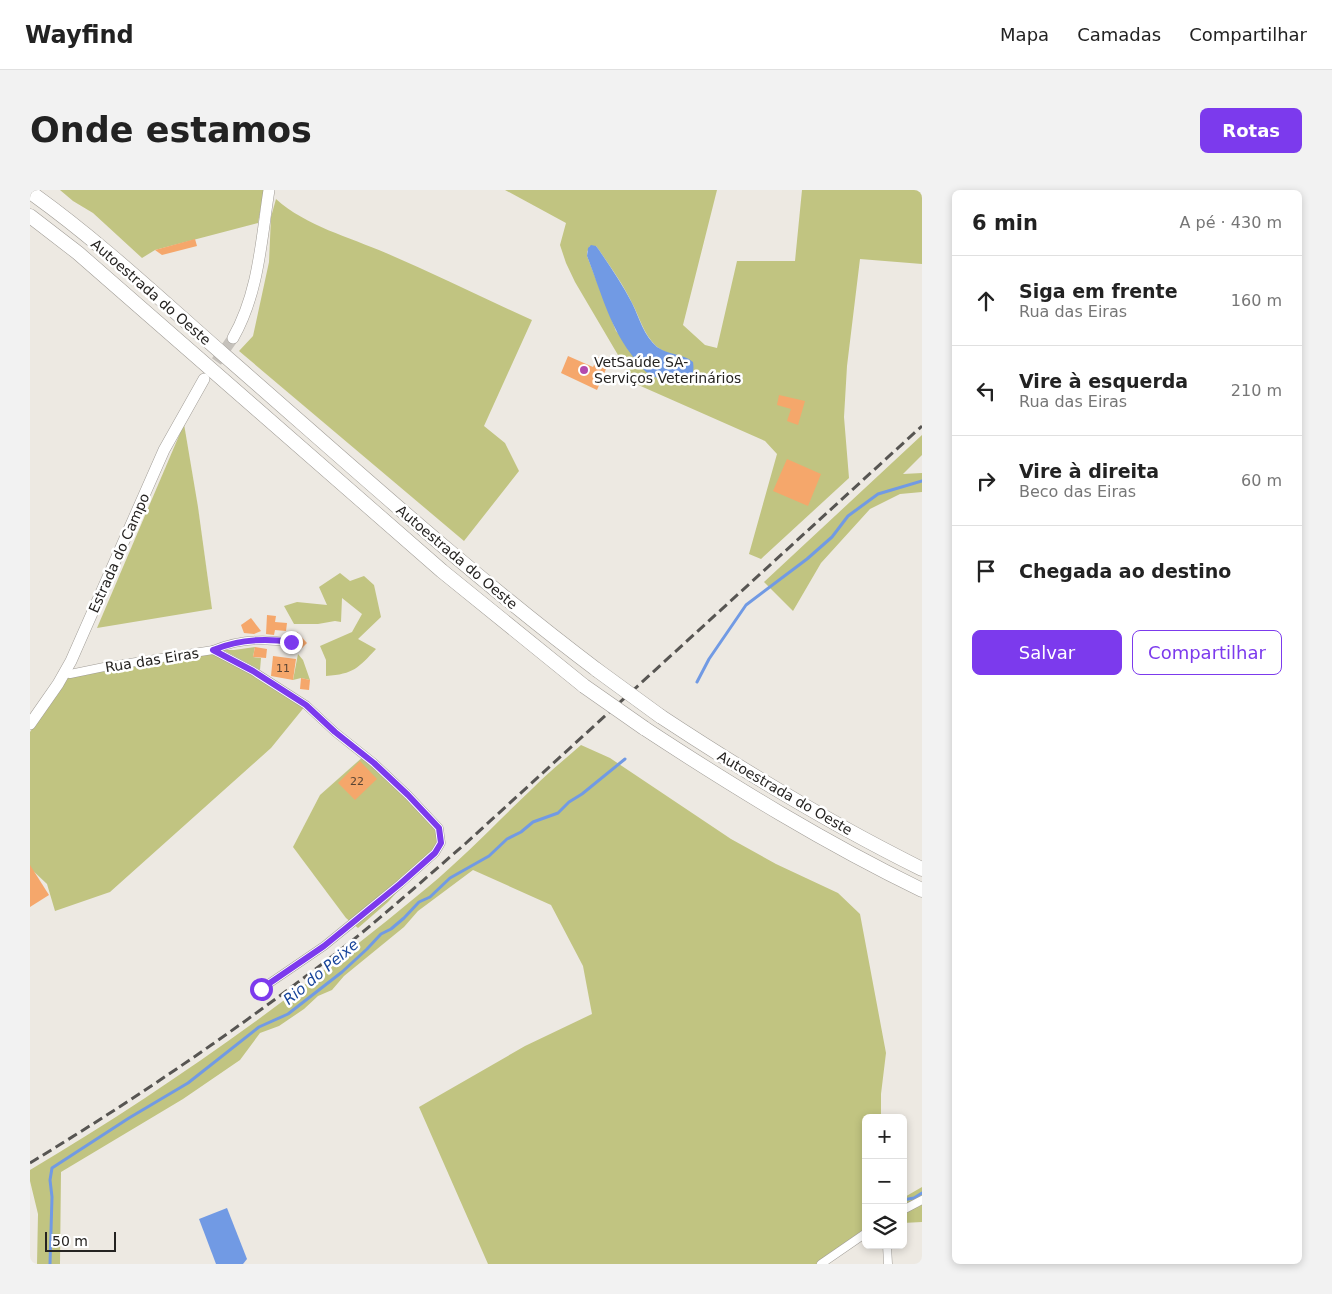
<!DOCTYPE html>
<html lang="pt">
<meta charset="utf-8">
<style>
:root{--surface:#fff;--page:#f2f2f2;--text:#222;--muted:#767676;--line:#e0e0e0;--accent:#7c3aed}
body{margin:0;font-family:"DejaVu Sans",sans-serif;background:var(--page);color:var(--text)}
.controls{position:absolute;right:15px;bottom:15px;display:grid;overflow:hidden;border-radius:8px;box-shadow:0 2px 8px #0003}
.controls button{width:45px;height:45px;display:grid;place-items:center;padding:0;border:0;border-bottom:1px solid var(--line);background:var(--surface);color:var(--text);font:25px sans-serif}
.scale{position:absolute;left:15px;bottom:12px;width:71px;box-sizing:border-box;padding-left:5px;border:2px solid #252321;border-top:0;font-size:14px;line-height:18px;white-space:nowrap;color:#252321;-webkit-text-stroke:4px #fff;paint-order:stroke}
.stop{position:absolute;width:15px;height:15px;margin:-11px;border:4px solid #7c3aed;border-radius:50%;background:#fff}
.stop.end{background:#7c3aed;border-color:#fff;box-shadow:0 1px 5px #0008}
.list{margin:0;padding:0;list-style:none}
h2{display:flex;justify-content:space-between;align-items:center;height:65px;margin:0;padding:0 20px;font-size:21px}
h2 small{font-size:16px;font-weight:400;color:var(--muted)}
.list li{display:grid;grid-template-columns:32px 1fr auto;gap:15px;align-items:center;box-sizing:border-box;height:90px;padding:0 20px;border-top:1px solid var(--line)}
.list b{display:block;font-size:19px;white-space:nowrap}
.list p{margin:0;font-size:16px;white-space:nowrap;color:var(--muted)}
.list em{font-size:16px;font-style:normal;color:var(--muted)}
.actions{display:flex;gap:10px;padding:15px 20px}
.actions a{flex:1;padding:11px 0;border:1px solid var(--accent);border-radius:8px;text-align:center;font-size:18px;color:var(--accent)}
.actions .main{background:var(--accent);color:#fff}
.icon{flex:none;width:28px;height:28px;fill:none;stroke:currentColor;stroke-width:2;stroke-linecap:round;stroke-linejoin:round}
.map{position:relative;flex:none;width:892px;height:1074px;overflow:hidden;border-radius:8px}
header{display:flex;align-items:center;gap:30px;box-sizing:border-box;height:70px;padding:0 25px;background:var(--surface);border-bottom:1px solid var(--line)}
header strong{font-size:24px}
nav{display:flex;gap:28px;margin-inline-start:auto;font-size:18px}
.intro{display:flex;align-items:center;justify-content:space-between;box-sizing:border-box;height:120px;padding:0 30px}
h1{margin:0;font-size:35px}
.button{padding:12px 22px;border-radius:8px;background:var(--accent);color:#fff;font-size:18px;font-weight:700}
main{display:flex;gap:30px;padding:0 30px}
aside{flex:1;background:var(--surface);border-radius:8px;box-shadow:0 2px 8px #0003}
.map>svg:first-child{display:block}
.green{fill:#c1c481;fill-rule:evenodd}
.water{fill:#719ae4}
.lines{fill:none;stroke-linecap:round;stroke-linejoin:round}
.stream{stroke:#719ae4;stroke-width:3}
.building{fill:#f5a76b}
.secondary-tunnel{stroke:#c5c1bb;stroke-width:11;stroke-dasharray:11 5.5;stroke-linecap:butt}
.street-casing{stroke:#a19d97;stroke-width:9}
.secondary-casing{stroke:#a19d97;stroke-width:12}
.highway-casing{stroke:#a19d97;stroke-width:15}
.street{stroke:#fff;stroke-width:8}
.secondary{stroke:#fff;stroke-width:11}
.highway{stroke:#fff;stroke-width:14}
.rail{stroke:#575552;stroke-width:3;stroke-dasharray:10 5;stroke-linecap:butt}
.highway-bridge-casing{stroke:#a19d97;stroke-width:15;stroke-linecap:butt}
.highway-bridge{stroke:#fff;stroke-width:14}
.route{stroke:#7c3aed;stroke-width:6}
.poi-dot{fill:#b34aad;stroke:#fff;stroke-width:2}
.labels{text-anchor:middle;stroke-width:5;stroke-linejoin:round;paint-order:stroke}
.number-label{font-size:11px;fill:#594434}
.street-label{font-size:14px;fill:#252321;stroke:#fff}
.poi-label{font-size:14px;fill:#252321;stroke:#fff;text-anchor:start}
.water-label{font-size:15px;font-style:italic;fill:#17449a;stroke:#fff}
</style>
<header>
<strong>Wayfind</strong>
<nav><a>Mapa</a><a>Camadas</a><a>Compartilhar</a></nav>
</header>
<div class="intro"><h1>Onde estamos</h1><a class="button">Rotas</a></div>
<main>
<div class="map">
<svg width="892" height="1074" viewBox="0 0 892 1074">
<rect width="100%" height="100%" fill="#ede9e2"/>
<g class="green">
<path d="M30,0H234L228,33L125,60L112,68L63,23L43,11Z"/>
<path d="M475,0H687L653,135L675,155L687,158L707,71H765L772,0H892V74L830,69L817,176L814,227L819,288L731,369L719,364L747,264L735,251L597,190L598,182L545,92L536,73L530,55L536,33ZM560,56H566L569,60C581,78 593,94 602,113C610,128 613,143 626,156C637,166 653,164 663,174L662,187L656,192H640L586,141L557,66V62Z"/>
<path d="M246,9C276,36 319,47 356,63C405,84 453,108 502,130L454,236L475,253L489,281L434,351L209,161L223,146L239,72L241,27Z"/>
<path d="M154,234L168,317L182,419L67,438Z"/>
<path d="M892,245V265L873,284L892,283V302L870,304L840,319L791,373L763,421L734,392Z"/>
<path d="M310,383L320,391L334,386L344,395L351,427L328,449L346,459C328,478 324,484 296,486V470L290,456L322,442L332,424L312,408L311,432L305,431L288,434H264L254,416L267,412L297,415L289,397Z"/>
<path d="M225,457L223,467L231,468L230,480L193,460H204Z"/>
<path d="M183,460L276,515L241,558L80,702L25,721L17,694L0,678V542L36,488L74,477Z"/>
<path d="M268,464L273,470L280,490L271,488L263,490Z"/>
<path d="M551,555L580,568L701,649L746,674L808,703L830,724L856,863L851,904V928H836V1043L791,1074H458L389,917L495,856L562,824L553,776L521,715L443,680L388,721L374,737L314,786L302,800L288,806L274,819L249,836L230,843L210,870L153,909L31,982L30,1074H7L8,1024L0,991V980C140,897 273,801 398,697C435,666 468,631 503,598C518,583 535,569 551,555Z"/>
<path d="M335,565L409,638L411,653L358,712L328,738L316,728L263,657L290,605Z"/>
<path d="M892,997V1032L873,1033V1008Z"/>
</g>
<g class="water">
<path d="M561,55L566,56L569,60C581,78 593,95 602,113C610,129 613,145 627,157C638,165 652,163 663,172C668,203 632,193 616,182C611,177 605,170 601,164C579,135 570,99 557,66L558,58Z"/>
<path d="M197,1018L217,1069L213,1074H186L169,1029Z"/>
</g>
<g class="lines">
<g class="stream">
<path d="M667,492L679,469L716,415L777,369L802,347L818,326L848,304L892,291"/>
<path d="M873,1010L884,1008L892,1003"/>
<path d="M20,1074L22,1007L20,990L22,978L99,928L158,893L229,837L258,824L312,782L337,759L351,744L361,739L374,728L389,712L400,707L420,688L459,666L477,649L491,642L503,632L528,623L539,612L552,604L595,569"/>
</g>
</g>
<g class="building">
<path d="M165,49L167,56L132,65L125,60Z"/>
<path d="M538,166L563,177L568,167L579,172L567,200L531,183Z"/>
<path d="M749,205L775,211L768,235L757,231L761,219L747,215Z"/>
<path d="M757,269L791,284L778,316L743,301Z"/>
<path d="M237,425L246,426L245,432L257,433L256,441L245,440L244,445L236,444Z"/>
<path d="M221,428L231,441L224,444L214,443L211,435Z"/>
<path d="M267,442L277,453L272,458L262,447Z"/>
<path d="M225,457L237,459L236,468L223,467Z"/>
<path d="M243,466L266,469L263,490L241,486Z"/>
<path d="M271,488L280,490L279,500L270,499Z"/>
<path d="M330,571L347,589L325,610L308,593Z"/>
<path d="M0,675L19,705L0,717Z"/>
</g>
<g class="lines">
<path class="secondary-tunnel" d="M177,185L203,148"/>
<g class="street-casing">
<g id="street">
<path d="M183,460C207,450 235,448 261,453"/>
<path d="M35,483L40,484L74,477L183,460L223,481L276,515L305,542L344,573L378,605L409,638L411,653L405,663L370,694L294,756L231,799"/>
<path d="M873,1020L892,1010"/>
<path d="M857,1055L858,1074"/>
<path d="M791,1074L836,1043"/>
</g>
</g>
<g class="secondary-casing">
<g id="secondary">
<path d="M203,148C229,102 231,51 239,0"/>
<path d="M0,534L28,494L41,471L134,260L174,189"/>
</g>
</g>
<g class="highway-casing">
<g id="highway">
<path d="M0,2C69,51 131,110 194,165C317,272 437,382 567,480"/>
<path d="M0,26L48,63L412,381L554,496"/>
<path d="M630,526C715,582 801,634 892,679"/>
<path d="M614,538C704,597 795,653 892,700"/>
</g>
</g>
<use href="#street" class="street"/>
<use href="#secondary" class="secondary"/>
<use href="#highway" class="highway"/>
<path class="rail" d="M0,973C112,905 220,831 323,750C361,719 398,686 435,654L892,236"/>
<g class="highway-bridge-casing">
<g id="highway-bridge">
<path d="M567,480L630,526"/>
<path d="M554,496L614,538"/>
</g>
</g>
<use href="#highway-bridge" class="highway-bridge"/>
</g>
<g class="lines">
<path class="route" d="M231,799L294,756L370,694L405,663L411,653L409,638L378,605L344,573L305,542L276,515L223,481L183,460C207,450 235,448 261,452"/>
</g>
<circle class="poi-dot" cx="554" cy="180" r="5"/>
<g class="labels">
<g class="number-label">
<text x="253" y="482">11</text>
<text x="327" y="595">22</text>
</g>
<g class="street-label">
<text transform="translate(121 102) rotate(41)" y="5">Autoestrada do Oeste</text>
<text transform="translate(89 363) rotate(-66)" y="5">Estrada do Campo</text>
<text transform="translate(427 367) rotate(40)" y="5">Autoestrada do Oeste</text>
<text transform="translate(122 470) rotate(-9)" y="5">Rua das Eiras</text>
<text transform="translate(755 603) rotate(30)" y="5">Autoestrada do Oeste</text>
</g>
<g class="poi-label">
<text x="564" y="177">VetSaúde SA-<tspan x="564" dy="16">Serviços Veterinários</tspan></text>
</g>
<g class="water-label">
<text transform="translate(291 782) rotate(-40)" y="5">Rio do Peixe</text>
</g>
</g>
</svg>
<div class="controls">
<button>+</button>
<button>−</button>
<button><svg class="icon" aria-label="layers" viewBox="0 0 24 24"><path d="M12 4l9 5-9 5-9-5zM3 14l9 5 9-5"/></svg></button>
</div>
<div class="scale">50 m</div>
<div class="stop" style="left:231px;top:799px"></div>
<div class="stop end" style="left:261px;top:452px"></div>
</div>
<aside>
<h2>6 min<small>A pé · 430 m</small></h2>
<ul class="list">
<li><svg class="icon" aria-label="ahead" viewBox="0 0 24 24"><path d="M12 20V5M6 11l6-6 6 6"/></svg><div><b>Siga em frente</b><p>Rua das Eiras</p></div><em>160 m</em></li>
<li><svg class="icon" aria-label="left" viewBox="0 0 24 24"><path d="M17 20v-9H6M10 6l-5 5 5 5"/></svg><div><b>Vire à esquerda</b><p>Rua das Eiras</p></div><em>210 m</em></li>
<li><svg class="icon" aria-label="right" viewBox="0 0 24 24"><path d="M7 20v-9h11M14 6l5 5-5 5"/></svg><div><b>Vire à direita</b><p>Beco das Eiras</p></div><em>60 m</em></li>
<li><svg class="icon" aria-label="arrive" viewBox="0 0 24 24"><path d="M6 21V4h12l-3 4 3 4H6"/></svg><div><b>Chegada ao destino</b></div></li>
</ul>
<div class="actions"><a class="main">Salvar</a><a>Compartilhar</a></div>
</aside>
</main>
